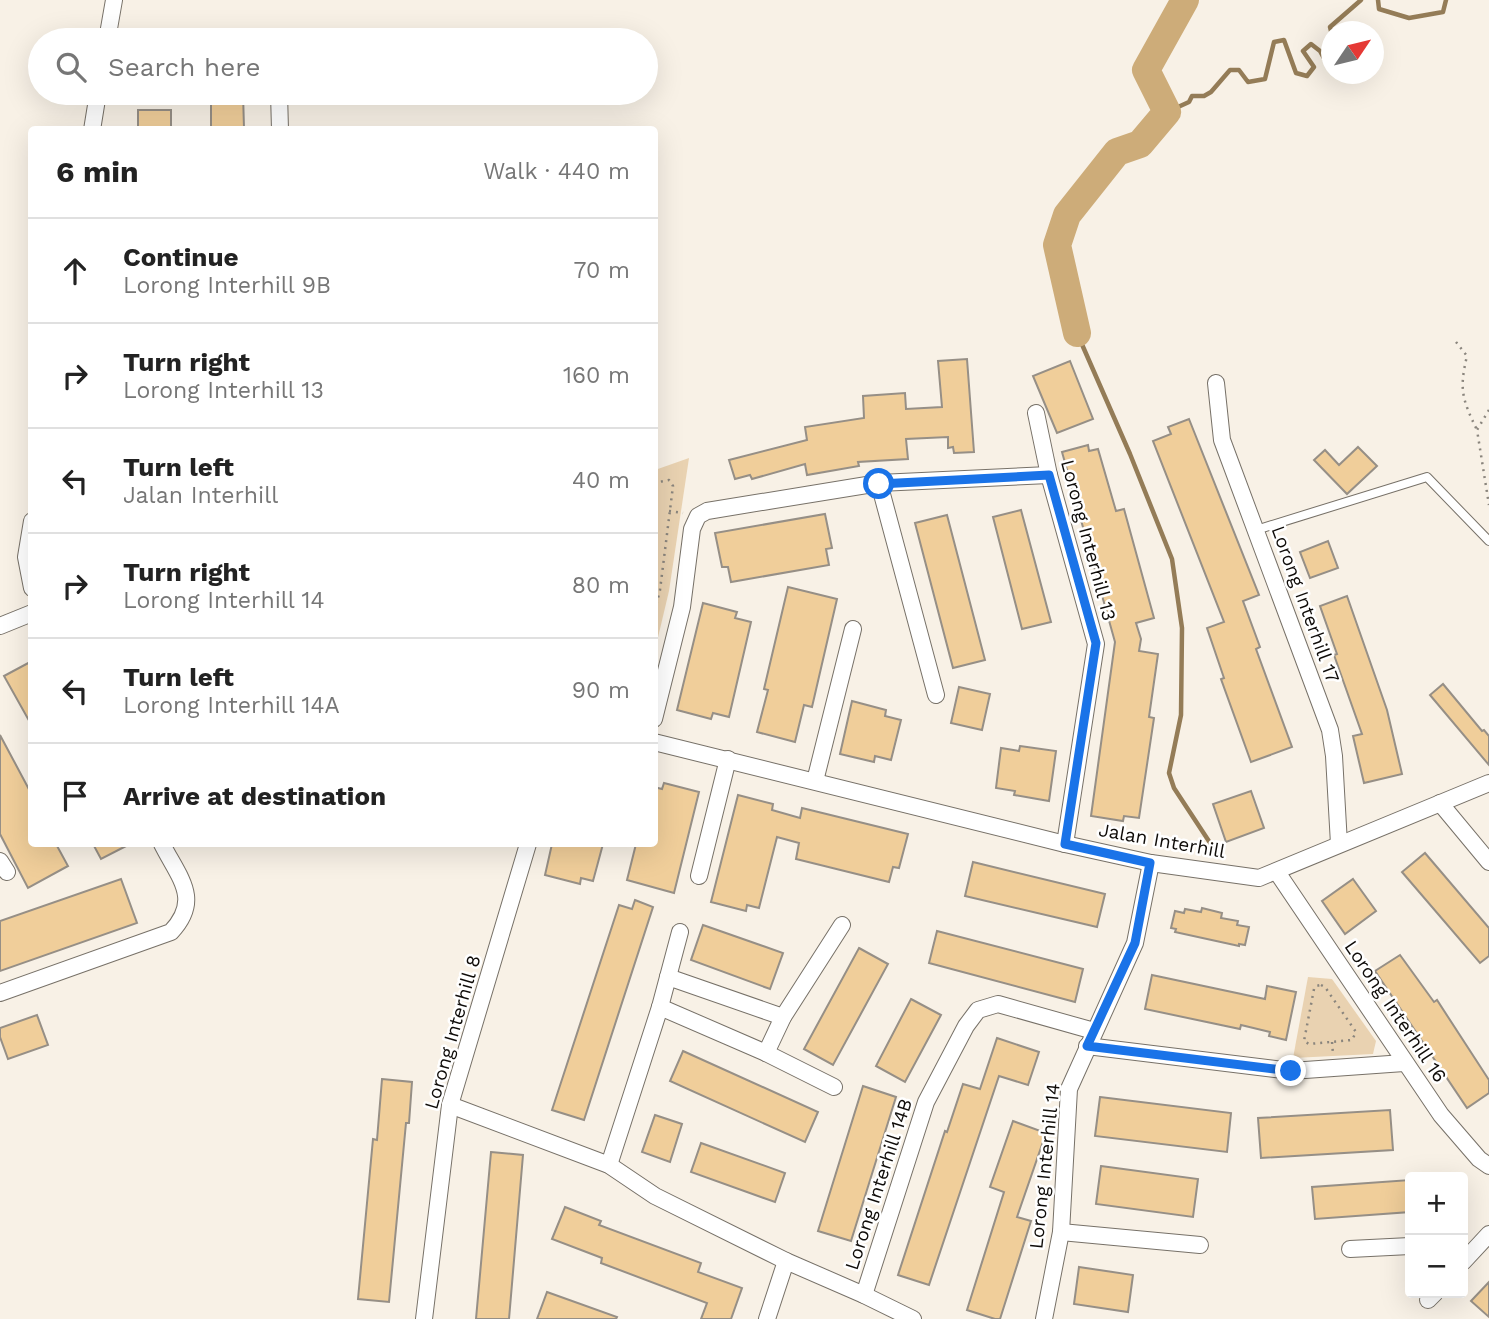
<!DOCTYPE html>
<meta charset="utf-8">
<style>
:root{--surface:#fff;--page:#f2f2f2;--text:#222;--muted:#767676;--line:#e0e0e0}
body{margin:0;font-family:"Work Sans",sans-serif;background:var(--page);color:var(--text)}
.controls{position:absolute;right:21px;bottom:21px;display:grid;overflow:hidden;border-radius:7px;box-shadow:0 7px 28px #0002}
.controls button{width:63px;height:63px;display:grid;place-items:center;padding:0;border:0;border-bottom:2px solid var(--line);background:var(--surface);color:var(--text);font:35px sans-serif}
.compass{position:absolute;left:1321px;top:21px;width:63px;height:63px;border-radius:50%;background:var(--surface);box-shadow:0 7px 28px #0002;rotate:55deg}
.stop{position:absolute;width:21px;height:21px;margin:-16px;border:5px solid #1a73e8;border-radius:50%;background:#fff}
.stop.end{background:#1a73e8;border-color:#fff;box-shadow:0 2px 7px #0008}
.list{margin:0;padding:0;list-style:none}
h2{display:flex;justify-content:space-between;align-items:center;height:91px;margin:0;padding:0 28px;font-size:30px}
h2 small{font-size:23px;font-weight:400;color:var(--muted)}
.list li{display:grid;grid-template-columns:46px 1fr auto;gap:21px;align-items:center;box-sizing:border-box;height:105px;padding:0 28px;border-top:2px solid var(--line)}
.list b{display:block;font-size:26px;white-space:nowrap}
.list p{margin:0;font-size:23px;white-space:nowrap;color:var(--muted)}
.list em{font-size:23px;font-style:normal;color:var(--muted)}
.icon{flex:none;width:38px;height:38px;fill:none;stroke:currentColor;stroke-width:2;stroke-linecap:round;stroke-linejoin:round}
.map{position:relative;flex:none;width:1489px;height:1319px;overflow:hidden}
.search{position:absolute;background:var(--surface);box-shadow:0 7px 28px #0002;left:28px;top:28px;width:630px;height:77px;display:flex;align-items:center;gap:18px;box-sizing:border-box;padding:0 24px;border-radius:38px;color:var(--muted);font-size:26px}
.panel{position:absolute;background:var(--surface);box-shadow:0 7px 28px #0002;left:28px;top:126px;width:630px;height:721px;border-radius:7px}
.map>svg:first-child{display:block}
.green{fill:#e9d2b1}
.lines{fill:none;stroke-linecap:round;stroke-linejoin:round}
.stream{stroke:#947c57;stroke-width:4.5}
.river{stroke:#cdac79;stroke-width:28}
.building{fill:#f0ce9a;stroke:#968f86;stroke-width:2}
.service-casing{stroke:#777168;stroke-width:10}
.minor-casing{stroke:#777168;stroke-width:18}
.path{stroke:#8a857d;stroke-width:2.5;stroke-dasharray:2 5;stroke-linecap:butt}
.service{stroke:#fff;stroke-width:8}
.minor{stroke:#fff;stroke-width:16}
.route{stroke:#1a73e8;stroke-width:9}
.labels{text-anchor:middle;stroke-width:5;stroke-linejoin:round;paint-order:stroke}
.street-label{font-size:19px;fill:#0e0b08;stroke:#fff}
</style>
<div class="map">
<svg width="1489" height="1319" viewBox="0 0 1489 1319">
<rect width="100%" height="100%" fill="#f8f1e6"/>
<g class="green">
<path d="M689,458L669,591L655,650V470Z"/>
<path d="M1308,977L1332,979L1376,1041L1373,1054L1293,1058Z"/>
</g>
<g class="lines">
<g class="stream">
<path d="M1378,0L1379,9L1409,18L1443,12L1446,0"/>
<path d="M1332,35L1330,27L1361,0"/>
<path d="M1167,112L1189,102L1192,96H1204L1211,92L1230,70H1239L1248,82L1265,79L1274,42L1284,40L1296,73L1307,76L1314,67L1303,51L1311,44L1320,51L1326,62L1329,61L1332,49"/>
<path d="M1077,333L1130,454L1172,559L1182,628L1181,715L1169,773L1174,788L1218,855"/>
</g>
<path class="river" d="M1077,333L1057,245L1067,215L1117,152L1140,144L1167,112L1146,70L1185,0"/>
</g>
<g class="building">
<path d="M211,93H243L244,128H211Z"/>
<rect x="138" y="110" width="33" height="20"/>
<path d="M967,359L974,452L954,453L953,447L948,448V437L906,439L908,459L858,462L859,466L807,475L805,464L752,479L750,475L735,479L729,460L807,440L805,427L864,418L863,396L905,393L906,409L942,407L938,361Z"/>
<path d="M1070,361L1093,419L1057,433L1033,376Z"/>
<path d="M1189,419L1259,595L1243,601L1260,647L1256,649L1292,747L1251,762L1221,679L1224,678L1207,628L1224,622L1153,441L1171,434L1168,427Z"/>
<path d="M1088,445L1089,451L1098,449L1116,511L1124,509L1154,618L1136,623L1141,639L1139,651L1158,654L1149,717L1154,718L1139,818L1124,816L1123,821L1091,816L1115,642L1062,452Z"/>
<path d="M1358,447L1377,466L1347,494L1314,460L1325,450L1339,465Z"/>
<path d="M1021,510L1051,622L1022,629L993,517Z"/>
<path d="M825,514L832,548L826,549L829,565L731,582L728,567H722L715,533Z"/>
<path d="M947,515L985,660L953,668L915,523Z"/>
<path d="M1328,541L1338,568L1310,578L1300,552Z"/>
<path d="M788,587L837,599L812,707L804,705L795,742L757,732L768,690L764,689Z"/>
<path d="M1347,596L1387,710L1402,774L1364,783L1353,736L1362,734L1334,655L1337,654L1320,606Z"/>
<path d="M703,603L737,612L735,618L751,622L729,717L713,713L711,719L677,710Z"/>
<path d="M32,661V726L4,676Z"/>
<path d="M1443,684L1482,731L1484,730L1489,736V765L1430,695Z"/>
<path d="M959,687L990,694L982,730L951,723Z"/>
<path d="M852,701L886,710L885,716L901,720L891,760L875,756L874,762L840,754Z"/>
<path d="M0,735L32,795V844H56L68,866L28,888L0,834Z"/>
<path d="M1020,746L1056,751L1049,801L1014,795L1015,791L996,788L1001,748L1019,751Z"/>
<path d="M664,783L699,792L674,893L627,880L636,844H654V787L662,789Z"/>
<path d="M1251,791L1264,828L1226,842L1213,804Z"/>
<path d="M738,795L773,804L772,810L800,818L802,808L908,834L899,868L893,867L889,882L796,859L799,843L777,837L759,908L747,905L746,911L711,902Z"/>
<path d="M93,844H130L101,859Z"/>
<path d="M552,844H603L593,881L581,878L580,884L545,875Z"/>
<path d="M1425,853L1489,928V956L1480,963L1402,872Z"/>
<path d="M973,862L1105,894L1097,927L965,896Z"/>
<path d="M121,879L137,923L0,971V921Z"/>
<path d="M1353,879L1376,911L1345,934L1322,901Z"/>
<path d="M635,900L653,907L584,1120L552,1110L619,905L632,909Z"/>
<path d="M1202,908L1222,913L1221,918L1238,921L1237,925L1249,927L1245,945L1239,944V946L1175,932L1176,929L1171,928L1175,911L1184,913L1185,909L1201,912Z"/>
<path d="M703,925L783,953L770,989L691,960Z"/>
<path d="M937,931L1083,969L1075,1002L929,963Z"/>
<path d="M859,948L888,964L833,1065L804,1049Z"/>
<path d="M1400,955L1434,1002L1437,1000L1489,1080V1093L1467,1108L1375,971Z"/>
<path d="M1152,975L1265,999L1267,986L1296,992L1286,1040L1269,1036L1270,1032L1241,1025L1240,1029L1145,1009Z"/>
<path d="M911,999L941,1015L905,1082L876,1066Z"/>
<path d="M37,1015L48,1045L8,1059L0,1037V1028Z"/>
<path d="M997,1038L1039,1052L1028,1085L999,1076L929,1285L898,1275L945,1131L947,1132L963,1084L980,1089Z"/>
<path d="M683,1051L818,1112L805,1142L670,1081Z"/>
<path d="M382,1079L412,1082L409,1123H406L389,1302L358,1299L373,1139L377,1140Z"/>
<path d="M863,1086L896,1097L851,1241L818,1231Z"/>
<path d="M1100,1097L1231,1113L1227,1152L1095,1136Z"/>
<path d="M1390,1110L1393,1150L1261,1158L1258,1118Z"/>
<path d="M655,1115L682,1124L670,1162L642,1152Z"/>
<path d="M1013,1121L1046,1133L1017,1217L1031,1221L1000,1319H995L967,1310L1004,1192L990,1187Z"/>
<path d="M701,1143L785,1173L775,1202L691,1172Z"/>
<path d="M491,1152L523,1155L509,1319H476Z"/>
<path d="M1101,1166L1198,1179L1193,1217L1096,1204Z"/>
<path d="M1410,1180V1212L1315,1219L1312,1187Z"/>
<path d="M565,1207L601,1221L599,1225L701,1263L698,1272L742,1288L731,1319H701L707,1303L601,1263L602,1258L552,1239Z"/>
<path d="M1079,1267L1133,1275L1128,1312L1074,1304Z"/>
<path d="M1489,1282V1317L1471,1301Z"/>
<path d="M547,1292L617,1317L616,1319H537Z"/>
</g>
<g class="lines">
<g class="service-casing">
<path id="service" d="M1256,530L1427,477L1489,541"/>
</g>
<g class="minor-casing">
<g id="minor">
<path d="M107,40L114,0"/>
<path d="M279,93L280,130"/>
<path d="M92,130L98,93"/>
<path d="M1216,383L1222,440L1330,730L1334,756L1339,844"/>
<path d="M1036,413L1049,475L1096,644L1065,844"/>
<path d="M879,483L936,695"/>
<path d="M32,521L26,557L32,588"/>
<path d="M0,626L32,613"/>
<path d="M654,719L682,607L692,529L698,516L707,511L879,483L1049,475"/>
<path d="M654,742L1065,844L1151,863L1259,878L1489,783"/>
<path d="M815,781L853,629"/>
<path d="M1440,803L1489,862"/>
<path d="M0,861L7,872"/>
<path d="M1277,872L1441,1115L1479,1159L1489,1166"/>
<path d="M699,876L728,759"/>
<path d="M668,977L783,1017"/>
<path d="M0,993L171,932C202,899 179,878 162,844"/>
<path d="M660,1007L766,1053L834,1087"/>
<path d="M1087,1046L1291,1071L1404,1063"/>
<path d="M766,1053L783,1017L842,925"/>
<path d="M450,1105L609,1165L655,1196L786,1261"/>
<path d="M609,1165L660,1007L680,932"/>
<path d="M1061,1232L1200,1245"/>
<path d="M1350,1249L1410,1246"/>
<path d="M1463,1262L1489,1234"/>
<path d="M864,1295L926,1102L966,1026L978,1010L998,1004L1094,1031"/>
<path d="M1428,1300L1435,1293"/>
<path d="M424,1319L450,1105L528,844"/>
<path d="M767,1319L786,1261L864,1295L913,1319"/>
<path d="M1044,1319L1061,1232L1069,1089L1135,943L1151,863"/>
</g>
</g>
<g class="path">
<path d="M1456,342L1467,356C1459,389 1462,399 1477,430"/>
<path d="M1489,410L1477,430L1489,505"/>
<path d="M654,483L669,480L673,486L660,590L654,614"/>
<path d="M669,511L683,513"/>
<path d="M1321,985L1325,987L1356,1032L1352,1040L1309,1044L1304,1041L1314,989L1316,986Z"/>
<path d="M1332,1042L1333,1054"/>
</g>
<use href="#service" class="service"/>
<use href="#minor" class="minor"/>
</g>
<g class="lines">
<path class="route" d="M879,484L1049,475L1096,643L1065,844L1150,863L1135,943L1087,1046L1291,1071"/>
</g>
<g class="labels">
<g class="street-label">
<text transform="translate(1089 540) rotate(75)" y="7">Lorong Interhill 13</text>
<text transform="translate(1306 604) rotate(70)" y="7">Lorong Interhill 17</text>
<text transform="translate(1162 840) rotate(10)" y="7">Jalan Interhill</text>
<text transform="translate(1396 1011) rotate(56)" y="7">Lorong Interhill 16</text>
<text transform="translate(452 1032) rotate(-74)" y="7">Lorong Interhill 8</text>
<text transform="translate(1044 1166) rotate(-84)" y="7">Lorong Interhill 14</text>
<text transform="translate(878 1184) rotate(-72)" y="7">Lorong Interhill 14B</text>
</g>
</g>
</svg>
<div class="controls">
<button>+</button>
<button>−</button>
</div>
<svg class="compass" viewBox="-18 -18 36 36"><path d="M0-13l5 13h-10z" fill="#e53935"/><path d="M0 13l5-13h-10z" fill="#767676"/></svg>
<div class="stop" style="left:879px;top:484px"></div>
<div class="stop end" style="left:1291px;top:1071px"></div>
<div class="search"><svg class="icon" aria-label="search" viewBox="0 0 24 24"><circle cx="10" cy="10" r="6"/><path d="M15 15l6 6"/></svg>Search here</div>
<section class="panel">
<h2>6 min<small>Walk · 440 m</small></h2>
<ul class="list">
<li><svg class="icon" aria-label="ahead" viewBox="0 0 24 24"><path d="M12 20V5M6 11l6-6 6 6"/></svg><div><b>Continue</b><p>Lorong Interhill 9B</p></div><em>70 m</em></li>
<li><svg class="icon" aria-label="right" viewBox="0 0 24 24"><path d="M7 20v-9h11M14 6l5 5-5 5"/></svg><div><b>Turn right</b><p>Lorong Interhill 13</p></div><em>160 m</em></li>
<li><svg class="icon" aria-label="left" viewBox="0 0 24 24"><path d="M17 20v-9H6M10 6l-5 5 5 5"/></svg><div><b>Turn left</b><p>Jalan Interhill</p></div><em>40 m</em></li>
<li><svg class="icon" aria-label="right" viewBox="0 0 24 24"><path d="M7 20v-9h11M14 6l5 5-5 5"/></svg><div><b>Turn right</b><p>Lorong Interhill 14</p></div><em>80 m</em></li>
<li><svg class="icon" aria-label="left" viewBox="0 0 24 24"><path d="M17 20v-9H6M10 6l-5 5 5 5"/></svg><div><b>Turn left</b><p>Lorong Interhill 14A</p></div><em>90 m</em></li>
<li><svg class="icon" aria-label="arrive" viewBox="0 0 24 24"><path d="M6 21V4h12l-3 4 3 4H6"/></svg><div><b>Arrive at destination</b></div></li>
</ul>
</section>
</div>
